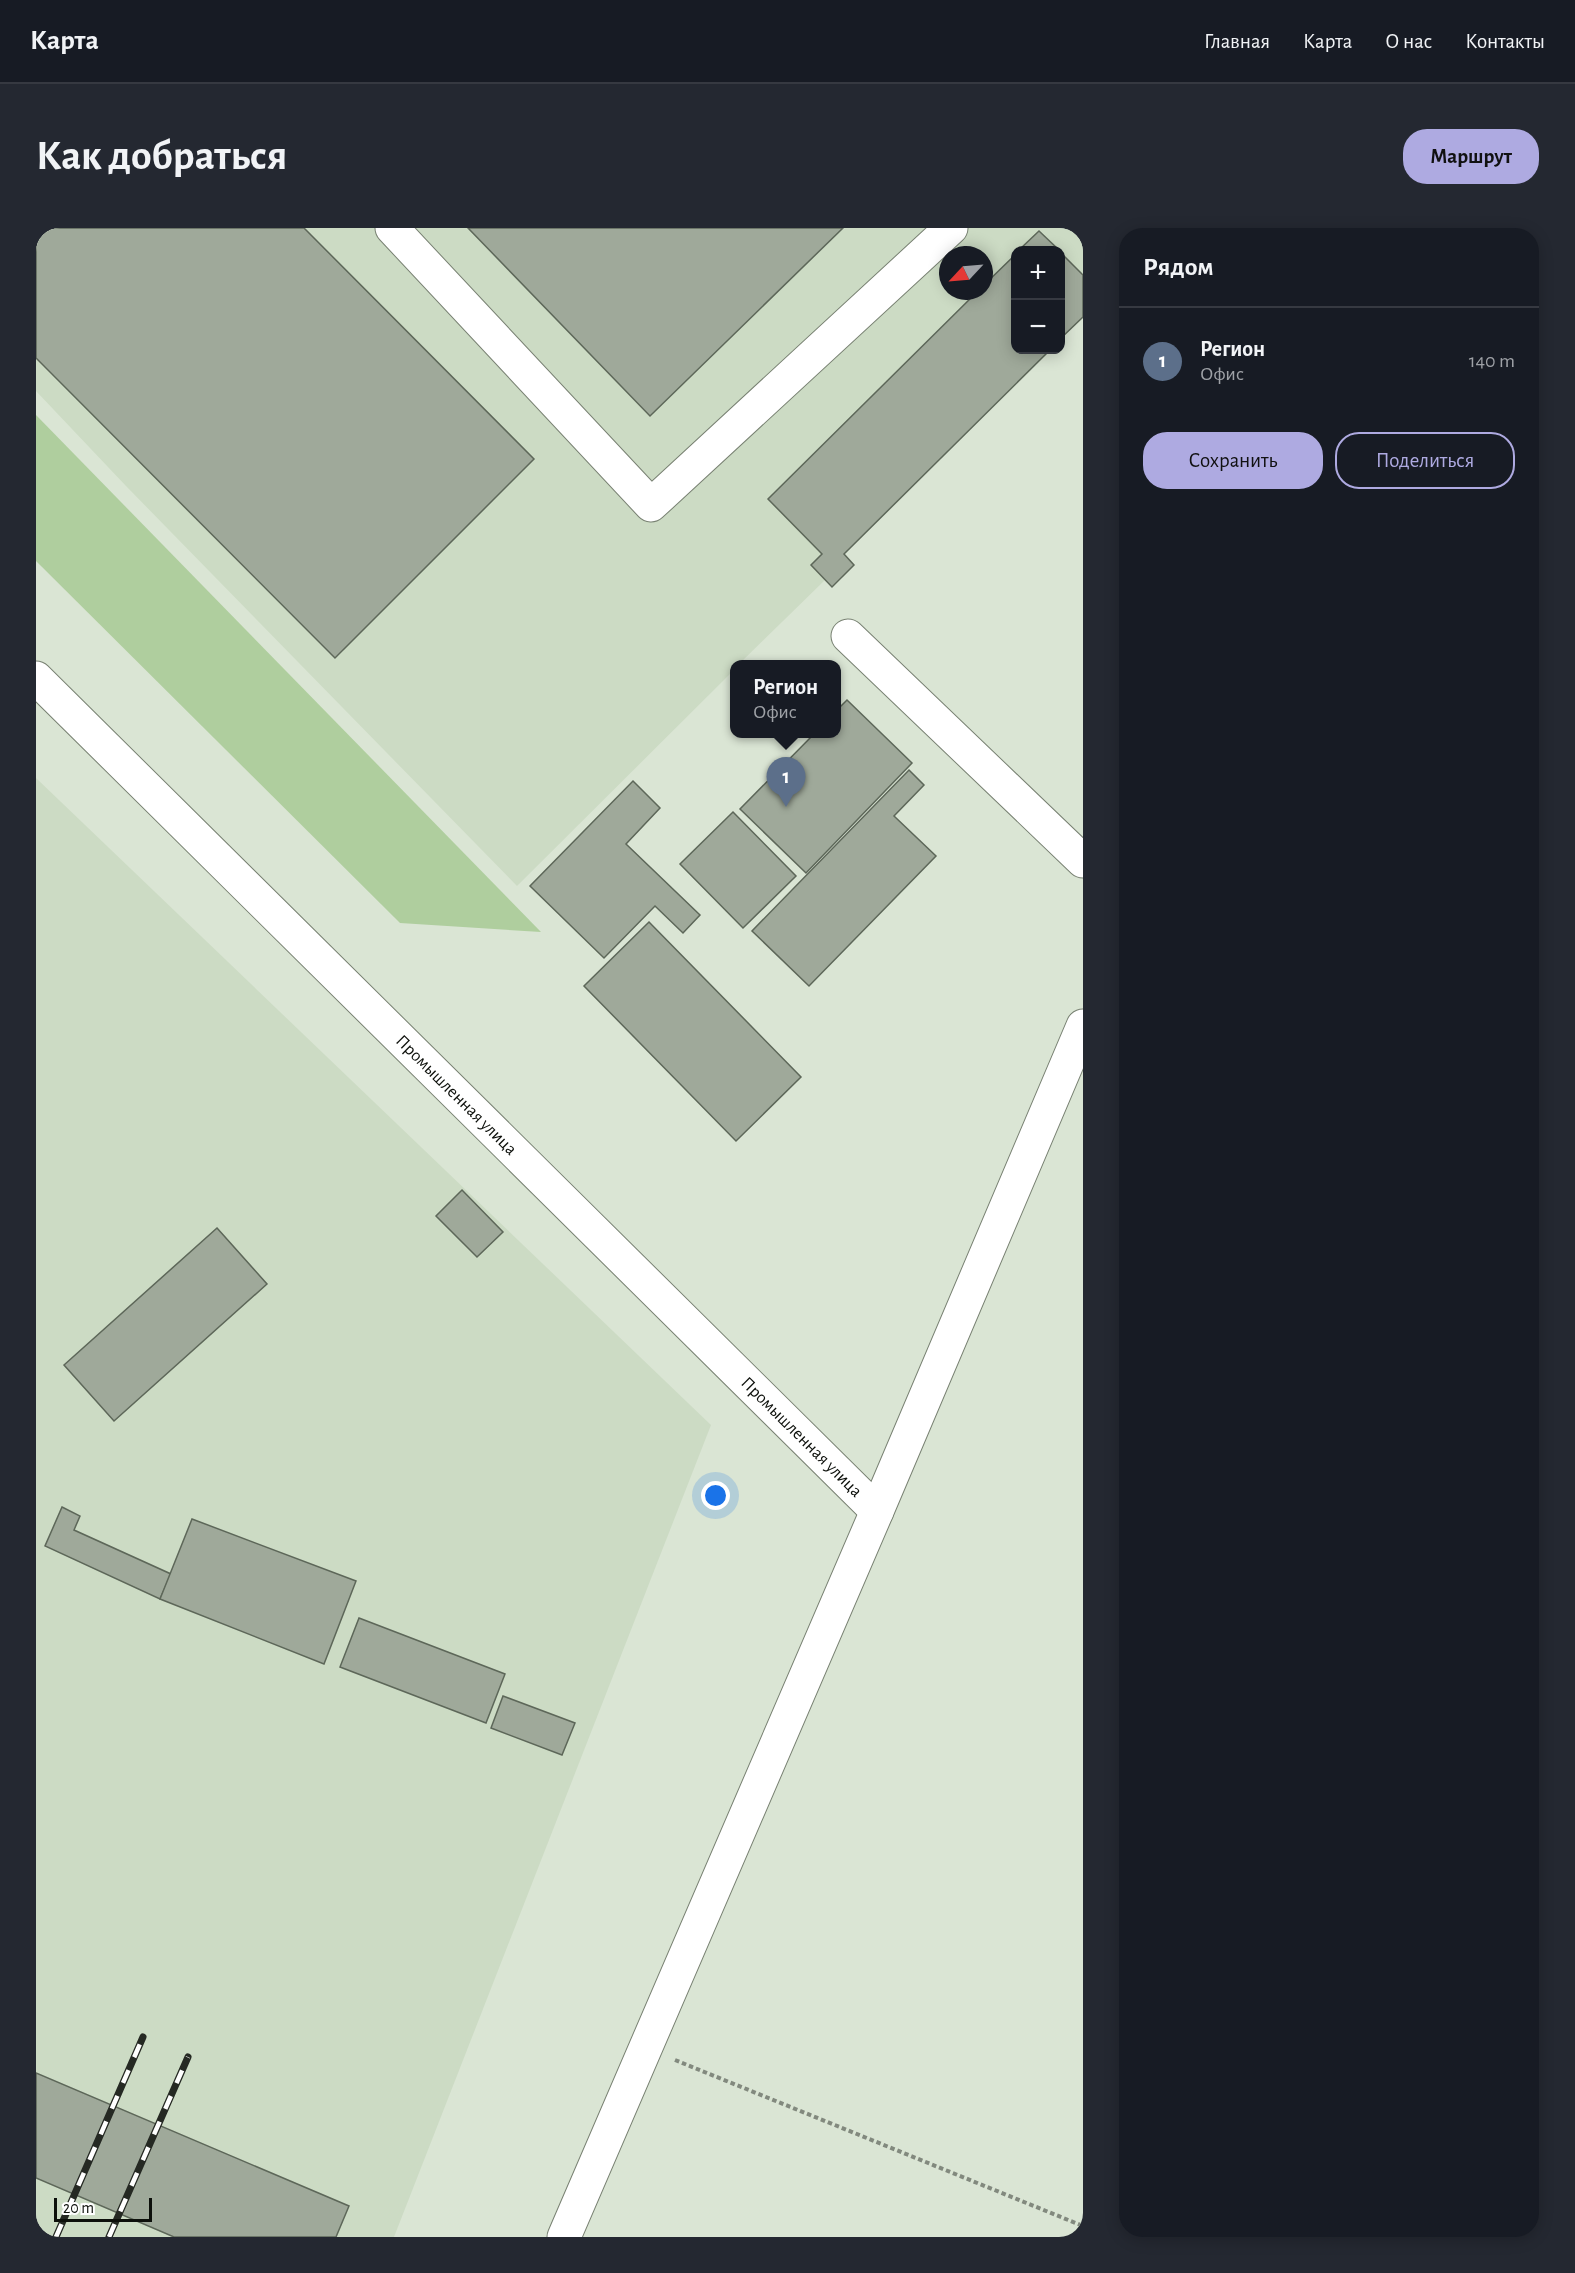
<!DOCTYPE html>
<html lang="ru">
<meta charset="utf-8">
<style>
:root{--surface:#171b24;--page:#242831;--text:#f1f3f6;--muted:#9ea1a6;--line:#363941;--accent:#aeaae1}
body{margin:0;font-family:"Alegreya Sans",sans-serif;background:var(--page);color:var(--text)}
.controls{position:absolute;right:18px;top:18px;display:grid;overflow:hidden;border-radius:12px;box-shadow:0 3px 15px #0003}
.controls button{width:54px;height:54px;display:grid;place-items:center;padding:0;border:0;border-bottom:2px solid var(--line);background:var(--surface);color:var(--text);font:30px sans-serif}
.compass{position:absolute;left:903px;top:18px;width:54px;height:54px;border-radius:50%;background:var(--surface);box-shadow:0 3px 15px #0003;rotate:244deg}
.scale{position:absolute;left:18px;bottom:15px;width:98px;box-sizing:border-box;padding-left:6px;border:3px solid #0d100b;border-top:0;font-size:16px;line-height:21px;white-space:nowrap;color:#0d100b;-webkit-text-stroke:4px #fff;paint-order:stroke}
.you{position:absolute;left:680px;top:1268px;width:21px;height:21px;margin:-15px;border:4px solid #fff;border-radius:50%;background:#1a73e8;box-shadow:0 0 0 9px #1a73e833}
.badge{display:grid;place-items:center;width:39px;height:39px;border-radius:50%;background:var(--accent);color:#fff;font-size:20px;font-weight:700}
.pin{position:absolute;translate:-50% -50px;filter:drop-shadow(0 2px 3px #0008)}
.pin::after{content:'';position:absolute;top:32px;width:21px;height:18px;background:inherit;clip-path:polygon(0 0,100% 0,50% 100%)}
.popup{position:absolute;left:694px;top:432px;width:111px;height:78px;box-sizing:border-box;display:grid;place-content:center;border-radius:12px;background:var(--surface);filter:drop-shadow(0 2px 4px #0005);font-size:20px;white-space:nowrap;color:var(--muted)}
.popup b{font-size:22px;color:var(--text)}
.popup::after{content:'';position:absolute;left:50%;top:100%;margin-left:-12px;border:12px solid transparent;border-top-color:var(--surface)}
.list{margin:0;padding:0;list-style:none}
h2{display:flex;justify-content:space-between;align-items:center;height:78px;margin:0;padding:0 24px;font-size:26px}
h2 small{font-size:20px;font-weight:400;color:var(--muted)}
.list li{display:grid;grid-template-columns:39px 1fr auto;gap:18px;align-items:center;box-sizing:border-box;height:108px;padding:0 24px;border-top:2px solid var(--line)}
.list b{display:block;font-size:22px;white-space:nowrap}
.list p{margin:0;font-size:20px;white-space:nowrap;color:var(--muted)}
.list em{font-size:20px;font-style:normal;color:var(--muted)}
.actions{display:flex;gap:12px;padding:18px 24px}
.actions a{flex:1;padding:14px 0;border:2px solid var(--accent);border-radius:24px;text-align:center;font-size:21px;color:var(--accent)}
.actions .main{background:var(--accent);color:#111}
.map{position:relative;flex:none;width:1047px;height:2009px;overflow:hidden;border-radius:24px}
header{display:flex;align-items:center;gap:36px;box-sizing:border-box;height:84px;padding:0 30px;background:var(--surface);border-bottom:2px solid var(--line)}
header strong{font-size:28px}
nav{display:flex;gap:33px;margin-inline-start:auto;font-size:21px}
.intro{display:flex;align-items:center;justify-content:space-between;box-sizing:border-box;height:144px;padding:0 36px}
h1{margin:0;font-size:42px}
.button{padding:15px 27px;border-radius:24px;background:var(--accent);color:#111;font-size:21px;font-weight:700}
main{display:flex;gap:36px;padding:0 36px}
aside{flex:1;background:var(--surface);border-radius:24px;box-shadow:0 3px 15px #0003}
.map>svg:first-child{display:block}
.built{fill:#ccdbc4;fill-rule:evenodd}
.green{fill:#afce9e}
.building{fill:#9fa99a;stroke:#5d6759;stroke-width:1.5}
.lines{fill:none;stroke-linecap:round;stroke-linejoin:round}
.minor-casing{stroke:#788172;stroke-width:35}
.major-casing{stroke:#788172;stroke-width:35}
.path{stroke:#82897e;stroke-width:4;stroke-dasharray:4.5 3;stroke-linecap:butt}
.minor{stroke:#fff;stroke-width:33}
.major{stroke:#fff;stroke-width:33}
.rail-casing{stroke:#252923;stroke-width:7}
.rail{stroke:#fff;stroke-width:4.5;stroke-dasharray:14;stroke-linecap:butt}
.labels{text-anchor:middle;stroke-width:6;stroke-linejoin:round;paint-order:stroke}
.street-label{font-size:18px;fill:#0d100b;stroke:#fff}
</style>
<header>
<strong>Карта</strong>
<nav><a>Главная</a><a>Карта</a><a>О нас</a><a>Контакты</a></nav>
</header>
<div class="intro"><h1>Как добраться</h1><a class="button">Маршрут</a></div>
<main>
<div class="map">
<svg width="1047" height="2009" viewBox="0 0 1047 2009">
<rect width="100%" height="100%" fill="#dae5d4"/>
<g class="built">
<path d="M0,0H1047V89L1025,111L1024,22H980V122H1014L808,326L818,337L796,359L789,352L703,436H699V441L481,658L90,258L0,163ZM912,27H948V63H912Z"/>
<path d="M0,550L675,1197L358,2009H0Z"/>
</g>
<path class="green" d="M0,187L505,704L364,695L0,333Z"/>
<g class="building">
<path d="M0,0H268L498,231L299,430L0,130Z"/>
<path d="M432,0H807L614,188Z"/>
<path d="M1003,3L1023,22H983Z"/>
<path d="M1024,24L1047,47V89L1024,111Z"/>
<path d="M980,26V122H1014L808,326L818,337L796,359L775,337L786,326L732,271L942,63H948V57Z"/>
<path d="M811,472L876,535L770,645L704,581L778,506H801V482Z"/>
<path d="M873,542L888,557L858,588L900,628L773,758L716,703Z"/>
<path d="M597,553L624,580L590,616L664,687L647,705L619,678L568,730L494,658Z"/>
<path d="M697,584L760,648L707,700L644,636Z"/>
<path d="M613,694L765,849L700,913L548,758Z"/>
<path d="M426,962L467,1004L441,1029L400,988Z"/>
<path d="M181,1000L231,1056L78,1193L28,1137Z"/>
<path d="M26,1279L44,1288L38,1302L135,1346L124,1371L9,1318Z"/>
<path d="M156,1291L320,1353L288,1436L124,1371Z"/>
<path d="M323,1390L469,1446L450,1495L304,1439Z"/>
<path d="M467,1468L539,1495L526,1527L455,1500Z"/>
<path d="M0,1845L313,1978L300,2009H138L0,1950Z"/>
</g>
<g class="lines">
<g class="minor-casing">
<g id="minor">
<path d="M356,0L615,277L915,0"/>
<path d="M812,408L1047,633"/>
<path id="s1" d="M0,450L841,1283"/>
</g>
</g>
<g class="major-casing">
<path id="major" d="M528,2009L841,1283L1047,798"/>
</g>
<path class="path" d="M639,1832L1047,1998"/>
<use href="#minor" class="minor"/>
<use href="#major" class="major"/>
<g class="rail-casing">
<g id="rail">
<path d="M20,2009L107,1809"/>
<path d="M73,2009L152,1829"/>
</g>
</g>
<use href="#rail" class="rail"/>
</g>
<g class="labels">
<g class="street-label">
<text dy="6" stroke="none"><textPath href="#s1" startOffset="592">Промышленная улица</textPath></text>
<text dy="6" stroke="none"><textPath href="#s1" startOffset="1078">Промышленная улица</textPath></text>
</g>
</g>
</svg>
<div class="controls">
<button>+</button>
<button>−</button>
</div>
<svg class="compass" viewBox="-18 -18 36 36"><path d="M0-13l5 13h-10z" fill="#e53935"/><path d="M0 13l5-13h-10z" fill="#9ea1a6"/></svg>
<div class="scale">20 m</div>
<div class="you"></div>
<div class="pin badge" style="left:750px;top:579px;background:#5c6f8a">1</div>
<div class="popup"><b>Регион</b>Офис</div>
</div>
<aside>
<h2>Рядом<small></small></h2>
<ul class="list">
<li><span class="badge" style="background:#5c6f8a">1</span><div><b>Регион</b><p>Офис</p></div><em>140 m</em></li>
</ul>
<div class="actions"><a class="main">Сохранить</a><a>Поделиться</a></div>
</aside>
</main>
